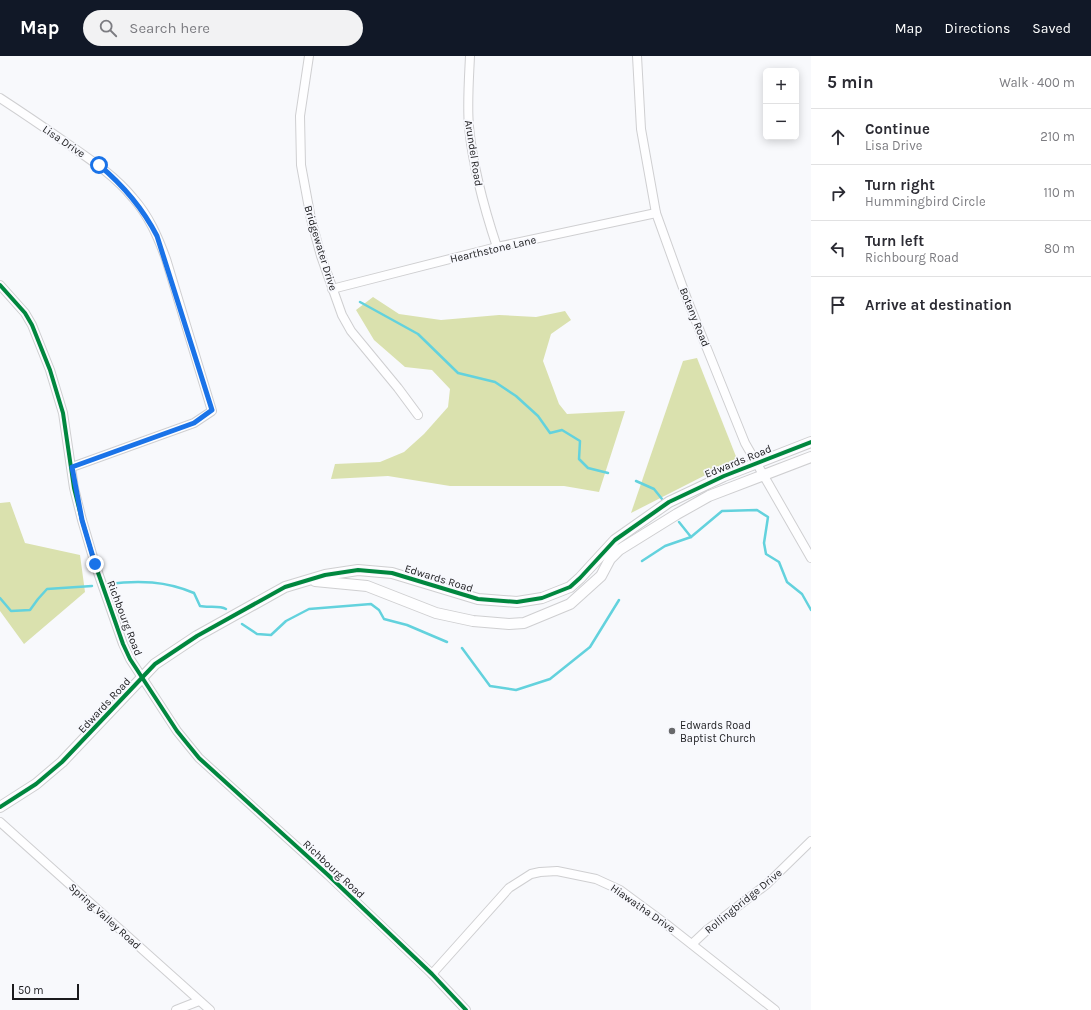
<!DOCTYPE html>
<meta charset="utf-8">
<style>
:root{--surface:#fff;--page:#f2f2f3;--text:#2b2b33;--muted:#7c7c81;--line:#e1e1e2;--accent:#111827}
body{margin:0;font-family:Karla,sans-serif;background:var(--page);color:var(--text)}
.controls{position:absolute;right:12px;top:12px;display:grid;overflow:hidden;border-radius:6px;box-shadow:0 2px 10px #0003}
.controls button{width:36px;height:36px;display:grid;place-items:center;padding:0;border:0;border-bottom:1px solid var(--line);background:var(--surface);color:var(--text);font:20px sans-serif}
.scale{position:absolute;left:12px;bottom:10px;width:67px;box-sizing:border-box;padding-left:4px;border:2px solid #1b1b1d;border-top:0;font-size:11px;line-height:14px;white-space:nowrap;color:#1b1b1d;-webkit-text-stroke:3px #f7f8fd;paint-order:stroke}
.stop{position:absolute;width:12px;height:12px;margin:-9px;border:3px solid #1a73e8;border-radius:50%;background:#fff}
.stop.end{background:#1a73e8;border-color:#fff;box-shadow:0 1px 4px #0008}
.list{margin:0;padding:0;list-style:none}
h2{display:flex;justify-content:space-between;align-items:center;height:52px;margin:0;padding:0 16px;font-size:17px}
h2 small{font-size:13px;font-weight:400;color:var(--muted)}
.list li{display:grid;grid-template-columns:26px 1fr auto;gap:12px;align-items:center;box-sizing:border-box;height:56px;padding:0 16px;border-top:1px solid var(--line)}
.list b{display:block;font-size:15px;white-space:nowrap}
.list p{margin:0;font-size:13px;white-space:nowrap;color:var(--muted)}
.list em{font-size:13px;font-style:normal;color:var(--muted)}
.icon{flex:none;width:22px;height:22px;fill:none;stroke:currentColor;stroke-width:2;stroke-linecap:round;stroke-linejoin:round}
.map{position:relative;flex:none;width:811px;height:954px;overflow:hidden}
header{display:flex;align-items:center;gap:24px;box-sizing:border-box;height:56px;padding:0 20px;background:var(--accent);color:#fff}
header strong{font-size:19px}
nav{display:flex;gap:22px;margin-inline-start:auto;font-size:14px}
.search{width:280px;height:36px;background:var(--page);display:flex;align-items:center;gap:10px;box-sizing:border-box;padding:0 14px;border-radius:22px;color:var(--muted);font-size:15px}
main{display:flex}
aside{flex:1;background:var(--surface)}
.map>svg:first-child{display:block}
.forest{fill:#dae1ae}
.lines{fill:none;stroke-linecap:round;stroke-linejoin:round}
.stream{stroke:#63d2dd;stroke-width:2.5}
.minor-casing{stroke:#cfcfd1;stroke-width:10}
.tertiary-casing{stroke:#cfcfd1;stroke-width:12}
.minor{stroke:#fefeff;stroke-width:8}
.tertiary{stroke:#fefeff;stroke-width:10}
.cycleway-casing{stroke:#f7f8fd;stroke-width:6}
.cycleway{stroke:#00873e;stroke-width:4}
.route{stroke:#1a73e8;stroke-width:5}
.poi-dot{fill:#68696b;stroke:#f7f8fd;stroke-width:1.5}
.labels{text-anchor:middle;stroke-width:3.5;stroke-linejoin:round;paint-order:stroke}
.street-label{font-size:11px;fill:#1b1b1d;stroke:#f7f8fd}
.poi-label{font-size:11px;fill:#1b1b1d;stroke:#f7f8fd;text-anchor:start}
</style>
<header>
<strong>Map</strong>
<div class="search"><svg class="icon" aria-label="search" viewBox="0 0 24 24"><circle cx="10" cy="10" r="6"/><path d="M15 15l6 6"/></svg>Search here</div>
<nav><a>Map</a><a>Directions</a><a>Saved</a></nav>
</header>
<main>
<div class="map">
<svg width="811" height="954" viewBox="0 0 811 954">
<rect width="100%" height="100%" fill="#f8f9fc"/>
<g class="forest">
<path d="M373,241L399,258L441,264L499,259L536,261L565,255L571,264L551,278L543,305L559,348L567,358L625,355L599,436L564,430H450L388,420L331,423L335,408L380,406L404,396L424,378L448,351L450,333L432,314L405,311L374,284L356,254Z"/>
<path d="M697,302L737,403L631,457L683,305Z"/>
<path d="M10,446L25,487L80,499L85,536L24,588L0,555V447Z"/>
</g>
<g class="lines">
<g class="stream">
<path d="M360,246L418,278L458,317L495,326L516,340L538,360L550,377L562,374L580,385L579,403L588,412L608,417"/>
<path d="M636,425L654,433L662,443"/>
<path d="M679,466L691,481"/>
<path d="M642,505L665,490L691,481L722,455L757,454L768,461L764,487L766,498L779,506L787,526L802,538L811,554"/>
<path d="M108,528C139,524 166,525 194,537L200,550C208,552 219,549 226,553"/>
<path d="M0,542L11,555L30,554L38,543L47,533L92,530"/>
<path d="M242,568L257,578L271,579L286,565L309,553L371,548L379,554L384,563L407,569L447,586"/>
<path d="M462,592L490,630L516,634L550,623L590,591L619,544"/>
</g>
<g class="minor-casing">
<g id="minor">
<path d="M309,0L300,60L301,109L311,163L321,200L342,259L351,275L398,332L418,359"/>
<path d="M470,0C469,23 467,48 469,71C473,112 484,152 497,191"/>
<path d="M637,0L641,73L656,157L687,243L745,387L811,502"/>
<path d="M0,42C23,57 45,72 68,88C91,104 115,120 133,142C149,160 158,181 166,203L212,355L194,367L72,411"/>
<path d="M0,229L25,257L32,269L50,314L63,357L74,432L82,464L95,508L123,588L130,603L177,675L199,702L328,819L432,918L466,954"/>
<path d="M332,233L497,191L656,157"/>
<path d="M0,766L210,954"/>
<path d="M692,888L707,874L767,828L811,785"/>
<path d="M432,918L509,832L531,818L540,816L557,815L596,823L620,834L666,868L775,954"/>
<path d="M176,954L199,945"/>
</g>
</g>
<g class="tertiary-casing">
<g id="tertiary">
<path d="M315,525L367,530L436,557L473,565L509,568L524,567L570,548L601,520L610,503L619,494L677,458L709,440L811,401"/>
<path d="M0,751L36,728L62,706L155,608L197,580L285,531L325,519L358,514L392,517L478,543L517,546L542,542L570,531L580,522L615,484L669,446L724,420L811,386"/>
</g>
</g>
<use href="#minor" class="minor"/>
<use href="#tertiary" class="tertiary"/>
<g class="cycleway-casing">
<g id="cycleway">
<path d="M0,229L25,257L32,269L50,314L63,357L74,432L82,464L95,508L123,588L130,603L177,675L199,702L328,819L432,918L466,954"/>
<path d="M0,751L36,728L62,706L155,608L197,580L285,531L325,519L358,514L392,517L478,543L517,546L542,542L570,531L580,522L615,484L669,446L724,420L811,386"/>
</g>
</g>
<use href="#cycleway" class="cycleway"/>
</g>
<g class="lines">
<path class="route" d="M95,508L82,464L72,411L194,367L212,354L157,180C142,151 124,130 99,109"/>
</g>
<circle class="poi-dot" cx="672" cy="675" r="4"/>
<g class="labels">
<g class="street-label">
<text transform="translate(64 85) rotate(34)" y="4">Lisa Drive</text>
<text transform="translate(474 97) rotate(81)" y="4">Arundel Road</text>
<text transform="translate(321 192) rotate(73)" y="4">Bridgewater Drive</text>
<text transform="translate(493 193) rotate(-13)" y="4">Hearthstone Lane</text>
<text transform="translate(695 261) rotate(68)" y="4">Botany Road</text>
<text transform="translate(738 405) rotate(-22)" y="4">Edwards Road</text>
<text transform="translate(439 522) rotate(17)" y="4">Edwards Road</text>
<text transform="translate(125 562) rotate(69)" y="4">Richbourg Road</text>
<text transform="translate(104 649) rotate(-47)" y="4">Edwards Road</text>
<text transform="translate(334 813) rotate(43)" y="4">Richbourg Road</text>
<text transform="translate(743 845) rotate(-39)" y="4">Rollingbridge Drive</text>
<text transform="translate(643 852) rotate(35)" y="4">Hiawatha Drive</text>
<text transform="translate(105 860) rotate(42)" y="4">Spring Valley Road</text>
</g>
<g class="poi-label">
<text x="680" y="673">Edwards Road<tspan x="680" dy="13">Baptist Church</tspan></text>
</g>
</g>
</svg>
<div class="controls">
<button>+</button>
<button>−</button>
</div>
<div class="scale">50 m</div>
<div class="stop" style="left:99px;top:109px"></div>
<div class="stop end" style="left:95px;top:508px"></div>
</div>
<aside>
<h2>5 min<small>Walk · 400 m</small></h2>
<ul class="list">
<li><svg class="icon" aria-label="ahead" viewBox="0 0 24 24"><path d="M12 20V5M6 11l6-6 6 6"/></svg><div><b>Continue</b><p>Lisa Drive</p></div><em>210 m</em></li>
<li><svg class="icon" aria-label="right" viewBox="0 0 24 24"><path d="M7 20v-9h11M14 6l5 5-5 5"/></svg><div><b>Turn right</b><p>Hummingbird Circle</p></div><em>110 m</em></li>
<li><svg class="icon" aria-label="left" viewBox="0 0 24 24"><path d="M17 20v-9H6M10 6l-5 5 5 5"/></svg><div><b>Turn left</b><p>Richbourg Road</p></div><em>80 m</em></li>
<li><svg class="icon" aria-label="arrive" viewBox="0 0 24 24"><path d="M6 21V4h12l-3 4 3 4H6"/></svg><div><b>Arrive at destination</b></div></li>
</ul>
</aside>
</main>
